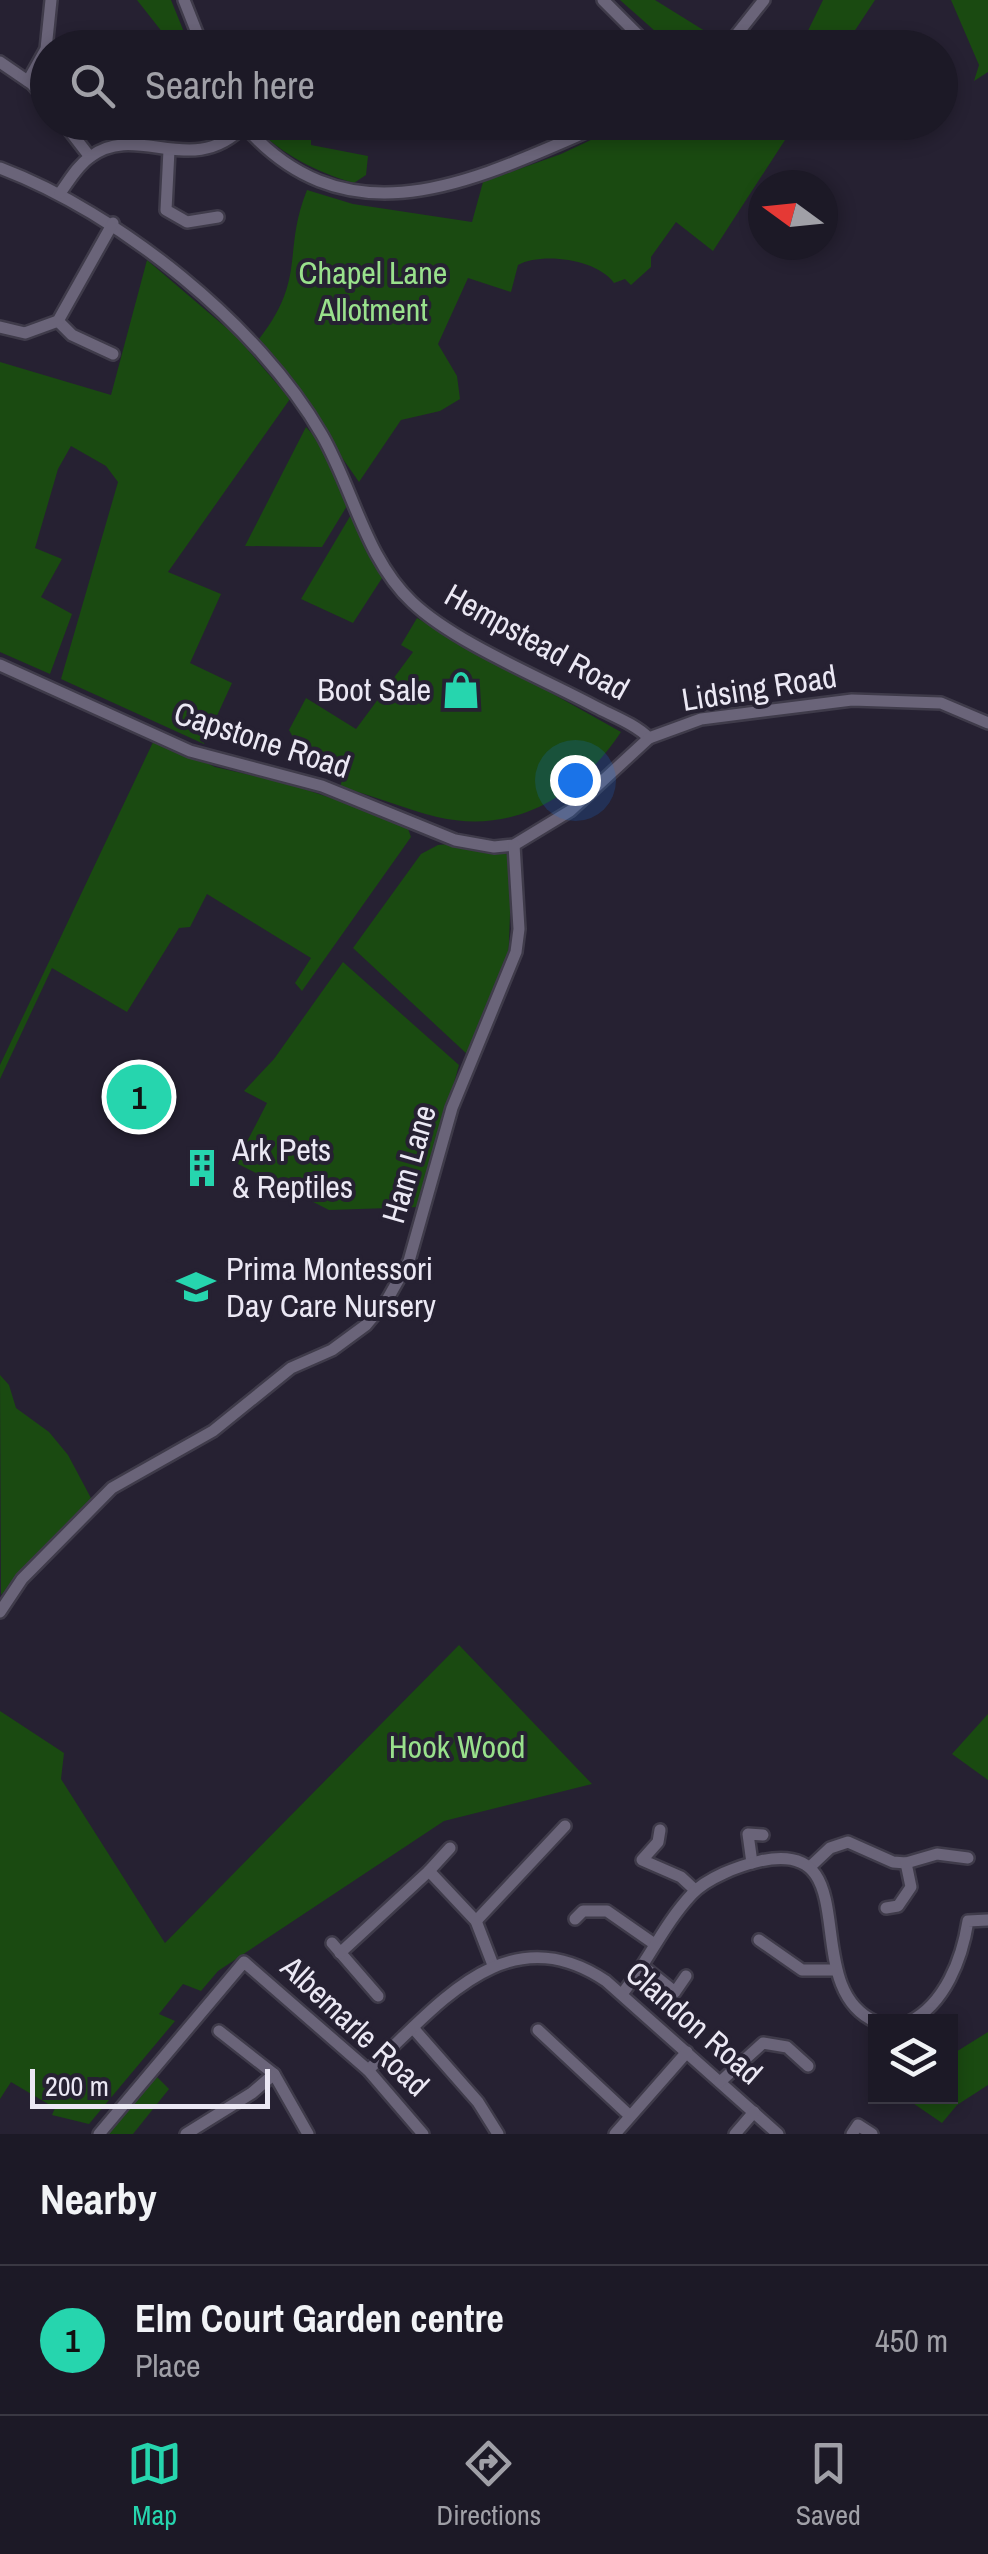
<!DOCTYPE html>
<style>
:root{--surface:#1c1926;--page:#292632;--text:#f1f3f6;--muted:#a0a0a7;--line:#3a3843;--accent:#26d5ae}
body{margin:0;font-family:"Archivo Narrow",sans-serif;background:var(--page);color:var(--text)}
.controls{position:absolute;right:30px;bottom:30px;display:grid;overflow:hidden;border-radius:0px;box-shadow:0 5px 15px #0003}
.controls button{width:90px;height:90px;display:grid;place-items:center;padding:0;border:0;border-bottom:2px solid var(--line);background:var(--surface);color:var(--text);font:50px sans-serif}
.compass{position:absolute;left:748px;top:170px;width:90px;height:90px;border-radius:50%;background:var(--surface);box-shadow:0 5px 15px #0003;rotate:285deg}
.scale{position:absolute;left:30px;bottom:25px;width:240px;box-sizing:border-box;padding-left:10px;border:5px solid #ebe8f4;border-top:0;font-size:28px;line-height:35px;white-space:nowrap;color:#ebe8f4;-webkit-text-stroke:8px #262132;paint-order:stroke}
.you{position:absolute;left:575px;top:780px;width:35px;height:35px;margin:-25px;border:8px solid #fff;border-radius:50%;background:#1a73e8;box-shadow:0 0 0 15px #1a73e833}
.badge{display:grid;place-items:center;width:65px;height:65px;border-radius:50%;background:var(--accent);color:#111;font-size:32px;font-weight:700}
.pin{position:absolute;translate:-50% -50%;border:5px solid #fff;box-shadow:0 2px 10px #0006}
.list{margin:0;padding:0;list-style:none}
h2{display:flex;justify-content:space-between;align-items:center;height:130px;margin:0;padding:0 40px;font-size:42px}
h2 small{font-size:32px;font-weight:400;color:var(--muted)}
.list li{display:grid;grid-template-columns:65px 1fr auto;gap:30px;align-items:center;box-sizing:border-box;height:150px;padding:0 40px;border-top:2px solid var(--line)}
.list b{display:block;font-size:38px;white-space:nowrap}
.list p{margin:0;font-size:32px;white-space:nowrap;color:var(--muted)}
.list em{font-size:32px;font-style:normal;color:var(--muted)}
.icon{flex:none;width:55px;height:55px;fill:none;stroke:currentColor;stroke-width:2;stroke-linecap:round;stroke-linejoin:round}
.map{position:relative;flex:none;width:988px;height:2134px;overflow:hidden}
.search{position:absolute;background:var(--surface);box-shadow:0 5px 15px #0003;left:30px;right:30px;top:30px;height:110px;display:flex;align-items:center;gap:25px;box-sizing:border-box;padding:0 35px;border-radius:55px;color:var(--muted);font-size:38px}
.sheet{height:280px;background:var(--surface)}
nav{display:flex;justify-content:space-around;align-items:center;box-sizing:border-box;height:140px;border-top:2px solid var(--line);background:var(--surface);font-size:28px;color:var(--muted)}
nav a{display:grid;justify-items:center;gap:5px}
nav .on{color:var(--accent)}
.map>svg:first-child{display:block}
.green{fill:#1a4a11}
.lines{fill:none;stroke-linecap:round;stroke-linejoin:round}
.minor-casing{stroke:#3f3b4a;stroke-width:16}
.minor{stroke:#6a6479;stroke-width:11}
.labels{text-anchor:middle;stroke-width:8;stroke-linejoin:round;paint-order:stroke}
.park-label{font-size:32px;fill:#99e18c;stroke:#262132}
.street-label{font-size:32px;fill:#ebe8f4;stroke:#262132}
.poi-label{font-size:32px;fill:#ebe8f4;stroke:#262132;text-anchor:start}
</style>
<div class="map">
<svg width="988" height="2134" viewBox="0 0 988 2134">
<rect width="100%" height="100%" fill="#262132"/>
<g class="green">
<path d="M137,0H171L190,47H174Z"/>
<path d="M620,0H655L721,41L712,47H673Z"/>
<path d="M823,0H875L844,47H800Z"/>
<path d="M951,0H988V72L974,81L979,65Z"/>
<path d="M249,123H263V127L311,140V145L368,156L366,175L354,183C312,171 281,153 249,123Z"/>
<path d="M627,123H796L713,251L676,222L651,257V267L631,285L625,279L614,283C597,259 542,252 518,265L511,292L468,278L438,344L457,376L460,399L440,411L401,420L359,482L259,339C307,278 282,252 307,190L353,204L472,222L483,182L561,154Z"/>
<path d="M147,260L236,336L290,399L168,572L221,594L190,663L232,683L204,744L61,679L118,482L106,466L71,446L58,469L35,548L62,559L41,597L72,614L50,674L0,652V362L111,395Z"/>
<path d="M306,427L324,447L350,501L322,547L245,546Z"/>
<path d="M352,513L384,575L353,623L301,599Z"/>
<path d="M417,618L621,732C578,796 516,835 437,817C404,809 373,795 340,787L347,765C318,766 302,755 289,730L306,698L356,729L413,652L401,645Z"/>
<path d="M155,738L215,767L286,783L406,823L411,837L302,991L295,983L311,958L207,894L190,927L179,928L127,1012L52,968L0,1079V1065Z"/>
<path d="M460,843L504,851L512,861L508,967L468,1055L353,948L421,854L438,845Z"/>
<path d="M343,962L459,1065L420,1207L329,1210L236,1163L267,1103L244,1091L274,1059Z"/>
<path d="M0,1375L9,1385L16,1408L49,1432L68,1455L92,1500L1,1595Z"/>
<path d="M459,1645L592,1784L444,1821L218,1971L201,1991L183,1984L159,2014L175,2021L89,2124L52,2115L55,2108L11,2082L0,2099V1711L64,1753L61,1779L165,1943Z"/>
<path d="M988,1714V1780L952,1754Z"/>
<path d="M988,2032V2085L957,2105L942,2123L904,2097L950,2096L951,2055Z"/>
<path d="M155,2075L169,2089L133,2134H104Z"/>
</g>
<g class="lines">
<g class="minor-casing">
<g id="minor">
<path d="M184,0L203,48"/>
<path d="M603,0L651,48"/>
<path d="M726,48L764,0"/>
<path d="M0,62L32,84L48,102"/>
<path d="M28,81L46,49L51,0"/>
<path d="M63,122L90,157"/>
<path d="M241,122C350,251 484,175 609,122"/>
<path d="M169,150L166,210L187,222L218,217"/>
<path d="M0,168C119,213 258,324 322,435C353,489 366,559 412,602C455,643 542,678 596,707C613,716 635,724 649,738"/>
<path d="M60,193C69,181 77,166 90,157C137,121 192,180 244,126"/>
<path d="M58,321L72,335L113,354"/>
<path d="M0,327L25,333L58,321L113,223"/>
<path d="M0,665L190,751L322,786L455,840L494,847L514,845L570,811L649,738L701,719L852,700L941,703L988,723"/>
<path d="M0,1612L22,1579L112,1488L213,1431L291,1368L332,1350L366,1325L387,1300L409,1261L452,1108L516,952L519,929L514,845"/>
<path d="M660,1830L658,1842L642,1860L681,1877L695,1890"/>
<path d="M752,1863L748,1834L763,1835"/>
<path d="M811,1866L830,1848L848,1842L893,1862L906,1863L937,1854L968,1858"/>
<path d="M429,1871L450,1848"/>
<path d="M886,1908L898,1906L911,1887L906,1863"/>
<path d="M575,1919L583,1911H607L653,1943"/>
<path d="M476,1921L565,1826"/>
<path d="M759,1940L802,1970H834"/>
<path d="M332,1943L378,1996"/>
<path d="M340,1953L429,1871L476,1921L493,1965"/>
<path d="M644,1967L675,1992L686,1976"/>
<path d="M622,1994C648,1962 663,1925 692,1894C707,1878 738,1866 760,1861C869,1837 796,1987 876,2022"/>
<path d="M909,2022C945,2004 962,1959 968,1921L988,1920"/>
<path d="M413,2028L478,2102L498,2134"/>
<path d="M538,2030L630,2116"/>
<path d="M219,2031L274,2074L308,2134"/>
<path d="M368,2070C437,2008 505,1913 606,1981L778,2134"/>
<path d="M720,2082L763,2043L787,2047L808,2066"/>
<path d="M99,2134L244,1962L368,2070L423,2134"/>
<path d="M186,2134L252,2093L274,2074"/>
<path d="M615,2134L687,2052"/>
<path d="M735,2134L754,2112"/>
<path d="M852,2134L858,2125L872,2134"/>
</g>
</g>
<use href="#minor" class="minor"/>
</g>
<defs>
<g id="shop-bare" transform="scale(3)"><path d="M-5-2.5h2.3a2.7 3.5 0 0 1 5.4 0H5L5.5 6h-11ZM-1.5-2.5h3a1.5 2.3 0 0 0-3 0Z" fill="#26d5ae" stroke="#262132" stroke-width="2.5" paint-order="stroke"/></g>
<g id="building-bare" transform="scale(3)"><path d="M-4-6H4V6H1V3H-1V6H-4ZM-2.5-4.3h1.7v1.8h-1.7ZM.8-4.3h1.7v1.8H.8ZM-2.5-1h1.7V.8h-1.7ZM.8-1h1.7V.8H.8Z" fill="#26d5ae" stroke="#262132" stroke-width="2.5" paint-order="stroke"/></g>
<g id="school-bare" transform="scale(3)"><path d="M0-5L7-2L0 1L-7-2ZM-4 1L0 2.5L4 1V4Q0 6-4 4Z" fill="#26d5ae" stroke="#262132" stroke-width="2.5" paint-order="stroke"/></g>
</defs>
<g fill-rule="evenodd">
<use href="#shop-bare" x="461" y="690"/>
<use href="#building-bare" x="202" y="1168"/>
<use href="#school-bare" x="196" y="1287"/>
</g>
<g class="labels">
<g class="park-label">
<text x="373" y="284">Chapel Lane<tspan x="373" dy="37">Allotment</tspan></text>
<text x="457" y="1758">Hook Wood</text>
</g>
<g class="street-label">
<text transform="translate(537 642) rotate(29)" y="11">Hempstead Road</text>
<text transform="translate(759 688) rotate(-9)" y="11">Lidsing Road</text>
<text transform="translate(262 740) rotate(18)" y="11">Capstone Road</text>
<text transform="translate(409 1164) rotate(-74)" y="11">Ham Lane</text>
<text transform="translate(694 2023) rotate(41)" y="11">Clandon Road</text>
<text transform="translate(355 2026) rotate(43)" y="11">Albemarle Road</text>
</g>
<g class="poi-label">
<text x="431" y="701" text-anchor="end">Boot Sale</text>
<text x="232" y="1161">Ark Pets<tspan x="232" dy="37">&amp; Reptiles</tspan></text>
<text x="226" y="1280">Prima Montessori<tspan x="226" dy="37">Day Care Nursery</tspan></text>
</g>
</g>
</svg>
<div class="controls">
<button><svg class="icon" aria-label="layers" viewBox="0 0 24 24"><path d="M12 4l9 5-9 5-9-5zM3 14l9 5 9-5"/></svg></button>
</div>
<svg class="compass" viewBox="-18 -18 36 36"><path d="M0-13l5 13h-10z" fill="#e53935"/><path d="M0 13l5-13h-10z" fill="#a0a0a7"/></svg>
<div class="scale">200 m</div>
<div class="you"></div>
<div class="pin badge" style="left:139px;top:1097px">1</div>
<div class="search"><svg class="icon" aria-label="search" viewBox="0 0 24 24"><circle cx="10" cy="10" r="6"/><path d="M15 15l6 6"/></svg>Search here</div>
</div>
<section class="sheet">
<h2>Nearby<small></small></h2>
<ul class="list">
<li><span class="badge">1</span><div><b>Elm Court Garden centre</b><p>Place</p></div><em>450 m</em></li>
</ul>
</section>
<nav>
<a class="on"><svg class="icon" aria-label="map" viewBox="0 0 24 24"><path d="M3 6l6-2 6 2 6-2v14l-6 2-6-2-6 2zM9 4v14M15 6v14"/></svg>Map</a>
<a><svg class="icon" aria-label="directions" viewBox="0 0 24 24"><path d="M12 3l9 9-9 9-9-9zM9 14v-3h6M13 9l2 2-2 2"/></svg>Directions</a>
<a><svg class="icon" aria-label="saved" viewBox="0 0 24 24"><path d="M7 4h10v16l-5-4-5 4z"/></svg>Saved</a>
</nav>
